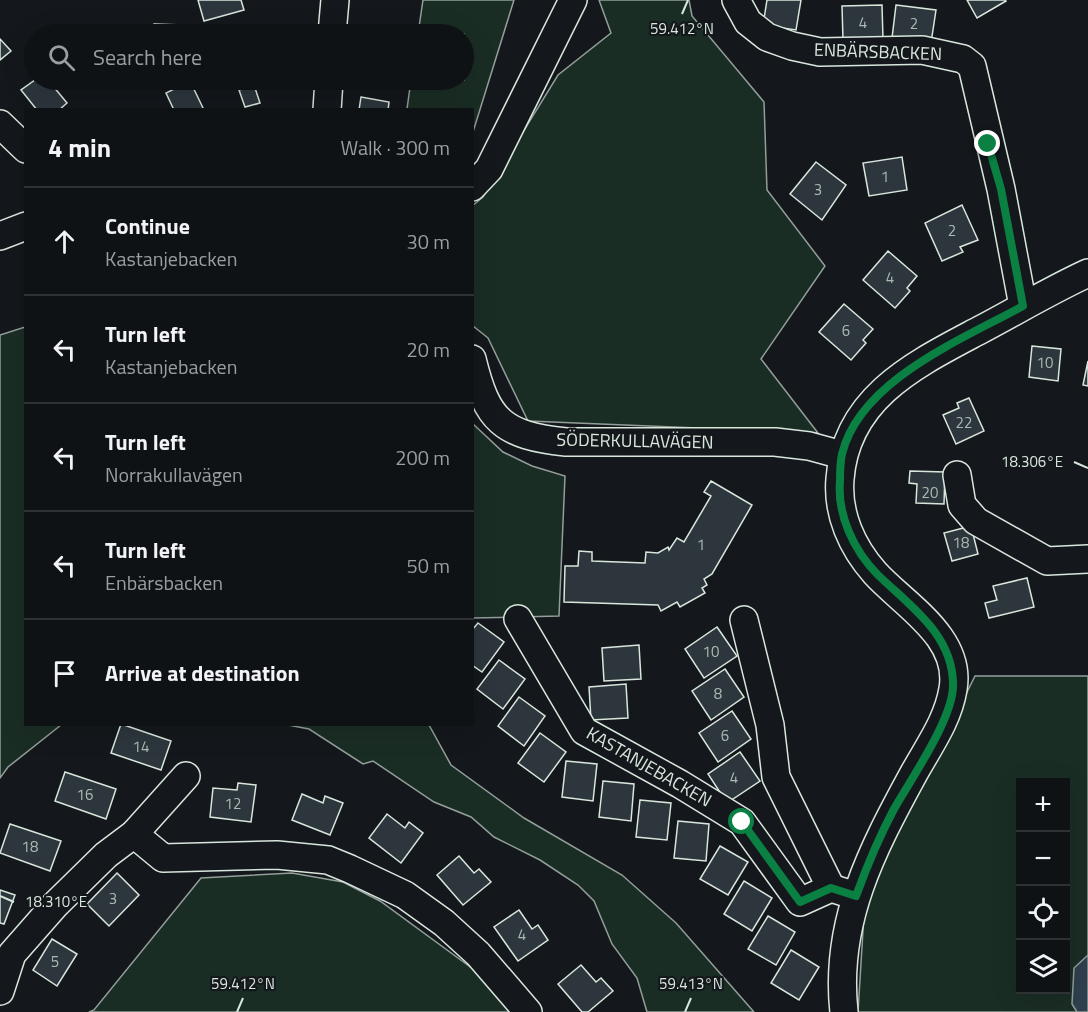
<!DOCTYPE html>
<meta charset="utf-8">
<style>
:root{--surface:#0f1215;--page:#181b1e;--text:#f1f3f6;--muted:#9b9ea0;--line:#2f3234}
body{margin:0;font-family:"Titillium Web",sans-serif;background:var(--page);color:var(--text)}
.controls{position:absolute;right:18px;bottom:18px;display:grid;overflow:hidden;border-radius:0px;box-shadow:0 6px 24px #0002}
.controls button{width:54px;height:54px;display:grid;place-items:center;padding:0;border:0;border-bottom:2px solid var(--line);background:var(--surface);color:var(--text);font:30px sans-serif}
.stop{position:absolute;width:18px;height:18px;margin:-14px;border:4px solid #0b8043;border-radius:50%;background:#fff}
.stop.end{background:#0b8043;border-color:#fff;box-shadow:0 2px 6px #0008}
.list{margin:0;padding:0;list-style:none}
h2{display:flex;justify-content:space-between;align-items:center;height:78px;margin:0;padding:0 24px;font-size:26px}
h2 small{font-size:20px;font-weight:400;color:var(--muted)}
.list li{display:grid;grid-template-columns:39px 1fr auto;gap:18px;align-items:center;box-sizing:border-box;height:108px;padding:0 24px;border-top:2px solid var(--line)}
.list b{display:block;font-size:22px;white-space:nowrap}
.list p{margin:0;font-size:20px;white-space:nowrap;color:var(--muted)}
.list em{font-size:20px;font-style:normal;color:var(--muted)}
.icon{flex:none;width:33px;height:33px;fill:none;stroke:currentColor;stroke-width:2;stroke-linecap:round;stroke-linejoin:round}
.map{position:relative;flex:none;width:1088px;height:1012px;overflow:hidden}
.search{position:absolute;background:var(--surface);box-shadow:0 6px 24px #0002;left:24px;top:24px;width:450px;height:66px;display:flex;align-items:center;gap:15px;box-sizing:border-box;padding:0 21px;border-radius:33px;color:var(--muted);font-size:22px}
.panel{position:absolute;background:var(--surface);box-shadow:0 6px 24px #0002;left:24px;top:108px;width:450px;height:618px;border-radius:0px}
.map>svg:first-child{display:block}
.green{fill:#1a2d24;stroke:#939e99;stroke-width:1.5;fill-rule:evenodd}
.water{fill:#2f3f4d;stroke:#939e99;stroke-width:1.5}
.building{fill:#2c363c;stroke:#d8e6dc;stroke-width:1.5}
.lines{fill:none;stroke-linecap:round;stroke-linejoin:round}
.minor-casing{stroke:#d8e6dc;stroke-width:30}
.minor{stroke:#14181c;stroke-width:27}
.route{stroke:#0b8043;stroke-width:8}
.ticks{fill:none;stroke:#d8e6dc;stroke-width:2}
.labels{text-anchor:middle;stroke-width:4.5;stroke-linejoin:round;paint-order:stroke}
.number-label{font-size:15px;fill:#adbab4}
.street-label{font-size:18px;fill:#d8e6dc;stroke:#14181c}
.ticks-label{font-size:15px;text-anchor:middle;fill:#d8e6dc;stroke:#14181c;stroke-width:4.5;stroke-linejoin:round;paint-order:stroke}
</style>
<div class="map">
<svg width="1088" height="1012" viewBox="0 0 1088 1012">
<rect width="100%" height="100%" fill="#14181c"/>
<g class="green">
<path d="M423,0H514L473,132L472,110L407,109L411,80H464V34H418Z"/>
<path d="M599,0H689L692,16L764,102L767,190L825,266L761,359L818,433L528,421L488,338L473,326L472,206L483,197L558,75L611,33Z"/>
<path d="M25,327L26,724L61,725L8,767L0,778V335Z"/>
<path d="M472,423L503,452L532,466L565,476L559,616L473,618Z"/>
<path d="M975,676H1088V1012H858L865,898ZM1020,782H1066V990H1020Z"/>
<path d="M288,725H429L451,765L524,818L622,875L676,923L754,1012H647L637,978L612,944L594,901L578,885L540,860L494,837L471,817L434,802L373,761L363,764L309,729Z"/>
<path d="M292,873L343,882L380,901L473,969L514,1012H89L94,1010L201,878Z"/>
</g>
<path class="water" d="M1088,955V1012H1077L1072,1004L1074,968Z"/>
<g class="building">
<path d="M198,0H241L244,10L204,21Z"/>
<path d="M767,0H801L796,30L763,25Z"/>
<path d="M967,0H1005L1006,1L977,18Z"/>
<path d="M882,5L883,39L843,40L842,6Z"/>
<path d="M896,5L936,10L931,43L892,38Z"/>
<path d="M154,24L183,25V34H153Z"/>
<path d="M382,28L398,34H379Z"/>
<path d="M0,39L11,51L0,60Z"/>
<path d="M35,80H48L67,103L59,110H37L21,90Z"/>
<path d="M190,81L204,110H174L166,93Z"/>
<path d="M254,85L260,103L245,107L239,90Z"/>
<path d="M361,97L389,102L388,110H359Z"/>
<path d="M902,157L907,190L869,196L863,163Z"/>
<path d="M816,162L846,185L822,220L790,194Z"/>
<path d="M962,205L978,240L960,247L963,252L942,261L925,223Z"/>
<path d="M888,251L917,276L907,288L910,291L895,308L863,280Z"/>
<path d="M844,304L873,329L863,340L866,343L851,360L819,332Z"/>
<path d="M1032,346L1061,349L1058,381L1029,377Z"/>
<path d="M1088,361V386L1083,385Z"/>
<path d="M969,398L984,431L956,444L943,415L959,408L957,403Z"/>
<path d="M910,471L945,472L944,504L916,503L917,484L909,483Z"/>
<path d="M711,481L752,505L712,574L704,579L707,585L702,588L705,593L680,607L677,602L661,611L658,605L564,602L565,566H578L579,551L592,552V561L645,563L646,552L658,553L668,547L669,550L677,538L684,542L711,496L704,492Z"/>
<path d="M971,526L978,554L952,561L944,533Z"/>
<path d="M1027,578L1034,607L989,618L985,603L997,600L993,586Z"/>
<path d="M478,623L504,642L482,672L472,665V630Z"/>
<path d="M717,627L737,656L704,678L685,649Z"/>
<path d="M639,645L641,679L604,681L602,648Z"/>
<path d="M499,660L525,679L503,709L477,689Z"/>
<path d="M725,669L744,697L711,720L692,691Z"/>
<path d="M626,684L628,718L591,720L589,687Z"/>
<path d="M519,697L545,716L524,746L498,726Z"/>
<path d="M732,711L751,739L718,762L699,733Z"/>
<path d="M121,724L171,741L161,770L111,753Z"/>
<path d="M540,733L566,752L544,782L518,763Z"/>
<path d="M740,752L760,781L727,803L708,774Z"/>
<path d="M566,761L597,764L593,801L562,797Z"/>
<path d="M65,772L116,789L106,819L55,801Z"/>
<path d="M603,781L634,784L631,821L599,817Z"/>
<path d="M238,783L256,785L251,822L210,817L213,788L237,790Z"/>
<path d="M302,794L323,803L325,796L343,803L330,835L292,820Z"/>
<path d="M640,800L671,803L667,840L636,837Z"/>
<path d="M387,814L405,828L409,822L423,833L401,863L369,838Z"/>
<path d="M678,821L709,824L706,861L674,858Z"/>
<path d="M10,824L61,841L50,871L0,853Z"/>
<path d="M720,846L748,862L728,895L700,879Z"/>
<path d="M459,856L474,873L479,869L491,882L463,905L437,875Z"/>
<path d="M117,873L139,895L109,926L87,904Z"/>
<path d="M744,881L772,898L752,931L724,914Z"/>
<path d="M0,890L15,895L4,924L0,923Z"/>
<path d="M519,910L532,929L538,925L548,940L518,961L494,927Z"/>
<path d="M768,916L795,932L776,965L748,949Z"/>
<path d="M52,939L77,954L57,986L33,970Z"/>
<path d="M791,950L819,967L799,1000L771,983Z"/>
<path d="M581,965L596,982L601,978L613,991L588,1012H582L558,984Z"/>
</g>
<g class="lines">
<g class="minor-casing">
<g id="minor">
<path d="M736,0L748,22L767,37L792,46L820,52L922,50L963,59L972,66L1001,189L1023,306"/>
<path d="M332,34L335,0"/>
<path d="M327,110L329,80"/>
<path d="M0,124L26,149"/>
<path d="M472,187L489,169L573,0"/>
<path d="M0,236L26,226"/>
<path d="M472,359C487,421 502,435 566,442H775L809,446L842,455"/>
<path d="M957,475L962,505L976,521L1047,561L1088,559"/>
<path d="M518,619L584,731L680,784L742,822L800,902L831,888L856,896"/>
<path d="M744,620L770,725L776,777L831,888"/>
<path d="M134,834L163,858L277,855L328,860L350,869L405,895L444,923L478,954L528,1012"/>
<path d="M0,991L12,954L55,905L106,855L134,834L186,776"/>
<path d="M844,1012C834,922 872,850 914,773C929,746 948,720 953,689C962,637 904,605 875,573C852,547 837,514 840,479C846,397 916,364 980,330C1016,311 1051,290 1088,273"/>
</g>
</g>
<use href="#minor" class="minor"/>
</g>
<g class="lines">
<path class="route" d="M742,822L800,902L831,888L856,896C867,866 879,837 894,809C911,779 955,716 953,683C952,634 910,606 878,575C854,551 837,515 840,481C840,473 840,463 842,454C860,380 963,339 1023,306L1001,189L988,144"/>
</g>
<path class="ticks" d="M682,14L688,0M1074,462L1088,468M0,896L14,902M237,1012L243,998M685,1012L691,998"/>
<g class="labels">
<g class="number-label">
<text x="863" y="28">4</text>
<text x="914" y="29">2</text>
<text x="885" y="182">1</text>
<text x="818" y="195">3</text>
<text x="952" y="236">2</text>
<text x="890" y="283">4</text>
<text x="846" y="336">6</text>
<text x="1045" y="368">10</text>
<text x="964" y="428">22</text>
<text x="930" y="498">20</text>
<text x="961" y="548">18</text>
<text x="701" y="550">1</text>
<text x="711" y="657">10</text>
<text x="718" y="699">8</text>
<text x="725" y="741">6</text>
<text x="141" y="752">14</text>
<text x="734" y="783">4</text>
<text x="85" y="800">16</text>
<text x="233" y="809">12</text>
<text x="30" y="852">18</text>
<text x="113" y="904">3</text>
<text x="522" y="940">4</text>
<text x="55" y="967">5</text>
</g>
<g class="street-label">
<text transform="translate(878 52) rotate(2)" y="6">ENBÄRSBACKEN</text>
<text transform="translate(635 441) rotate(1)" y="6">SÖDERKULLAVÄGEN</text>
<text transform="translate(649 767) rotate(30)" y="6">KASTANJEBACKEN</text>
</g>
</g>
<g class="ticks-label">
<text x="682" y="34">59.412°N</text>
<text x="1032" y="467">18.306°E</text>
<text x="56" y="907">18.310°E</text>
<text x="243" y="989">59.412°N</text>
<text x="691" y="989">59.413°N</text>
</g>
</svg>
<div class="controls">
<button>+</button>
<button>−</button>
<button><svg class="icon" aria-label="locate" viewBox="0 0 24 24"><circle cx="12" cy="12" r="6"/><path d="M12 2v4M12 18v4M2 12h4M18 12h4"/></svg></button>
<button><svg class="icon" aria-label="layers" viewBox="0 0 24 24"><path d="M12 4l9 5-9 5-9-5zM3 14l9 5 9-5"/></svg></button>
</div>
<div class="stop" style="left:742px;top:822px"></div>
<div class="stop end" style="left:988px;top:144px"></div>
<div class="search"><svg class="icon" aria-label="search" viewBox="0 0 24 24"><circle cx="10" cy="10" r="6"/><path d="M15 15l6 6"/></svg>Search here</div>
<section class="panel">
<h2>4 min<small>Walk · 300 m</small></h2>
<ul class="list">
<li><svg class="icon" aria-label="ahead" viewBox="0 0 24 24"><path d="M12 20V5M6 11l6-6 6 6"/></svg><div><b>Continue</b><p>Kastanjebacken</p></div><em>30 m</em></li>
<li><svg class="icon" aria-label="left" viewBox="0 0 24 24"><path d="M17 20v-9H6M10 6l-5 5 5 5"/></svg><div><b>Turn left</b><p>Kastanjebacken</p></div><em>20 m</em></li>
<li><svg class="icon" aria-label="left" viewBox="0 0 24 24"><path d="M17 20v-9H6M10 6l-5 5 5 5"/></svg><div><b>Turn left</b><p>Norrakullavägen</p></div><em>200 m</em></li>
<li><svg class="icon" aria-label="left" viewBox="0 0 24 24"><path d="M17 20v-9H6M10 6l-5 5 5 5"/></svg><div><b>Turn left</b><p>Enbärsbacken</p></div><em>50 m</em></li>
<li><svg class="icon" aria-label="arrive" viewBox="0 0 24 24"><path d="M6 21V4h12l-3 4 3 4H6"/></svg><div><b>Arrive at destination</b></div></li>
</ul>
</section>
</div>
